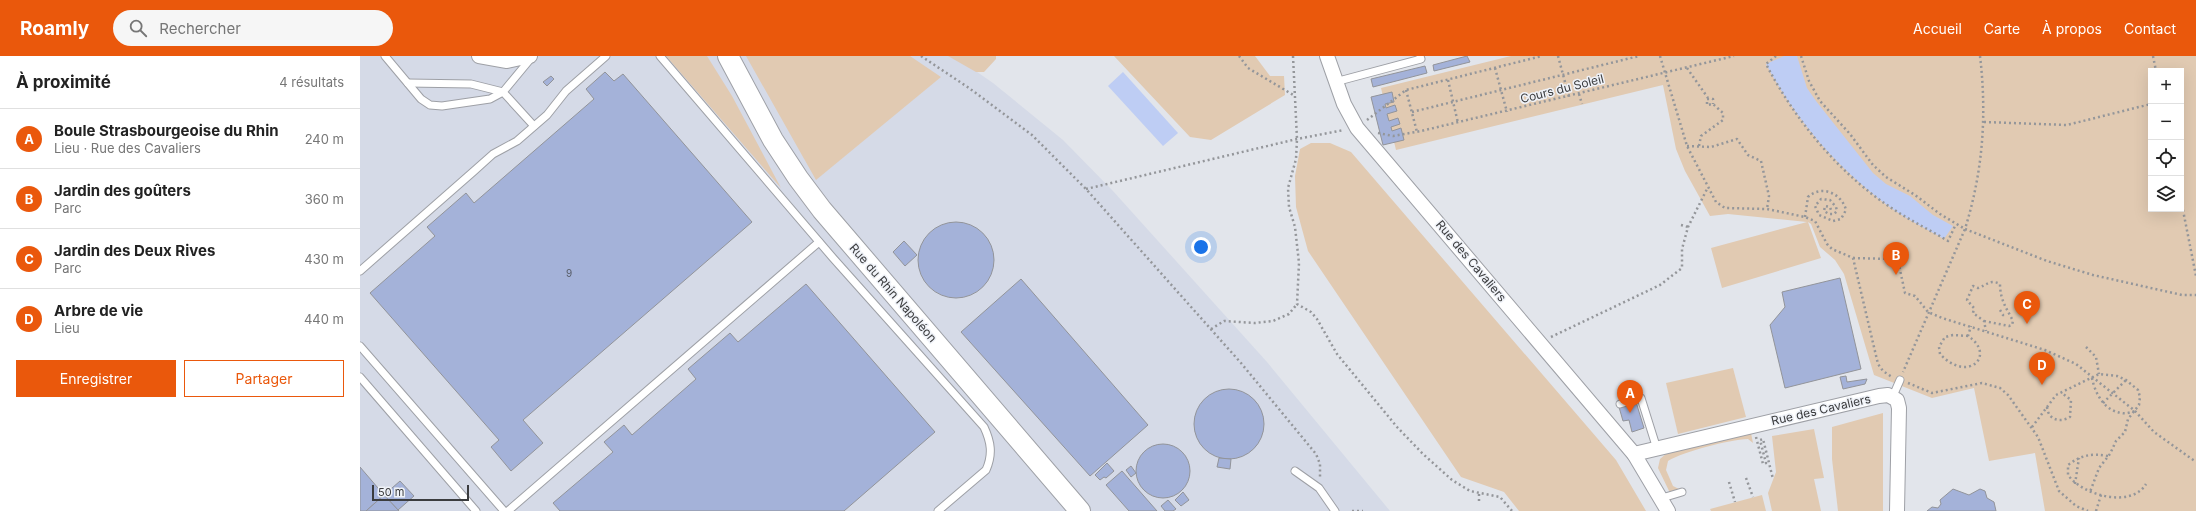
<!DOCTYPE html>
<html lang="fr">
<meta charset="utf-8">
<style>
:root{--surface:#fff;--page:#f6f6f6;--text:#222;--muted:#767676;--line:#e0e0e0;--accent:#ea580c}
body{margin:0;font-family:Inter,sans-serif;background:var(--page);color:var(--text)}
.controls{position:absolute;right:12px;top:12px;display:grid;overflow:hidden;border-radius:0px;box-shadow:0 4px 16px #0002}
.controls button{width:36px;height:36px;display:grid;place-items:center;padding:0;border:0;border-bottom:1px solid var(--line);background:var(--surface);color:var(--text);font:20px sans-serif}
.scale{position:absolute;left:12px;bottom:10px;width:97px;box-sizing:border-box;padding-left:4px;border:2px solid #3b3c3e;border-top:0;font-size:11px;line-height:14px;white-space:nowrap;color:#3b3c3e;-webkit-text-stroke:3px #eff2f8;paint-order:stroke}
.you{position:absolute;left:841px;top:191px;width:14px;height:14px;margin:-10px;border:3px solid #fff;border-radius:50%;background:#1a73e8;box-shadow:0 0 0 6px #1a73e833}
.badge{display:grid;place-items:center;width:26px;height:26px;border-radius:50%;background:var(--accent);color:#fff;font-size:13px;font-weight:700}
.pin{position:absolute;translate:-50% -33px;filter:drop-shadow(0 1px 2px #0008)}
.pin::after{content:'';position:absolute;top:21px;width:14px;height:12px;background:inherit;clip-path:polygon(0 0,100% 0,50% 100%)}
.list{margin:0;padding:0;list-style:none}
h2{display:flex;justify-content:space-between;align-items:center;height:52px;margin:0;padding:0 16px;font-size:17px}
h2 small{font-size:13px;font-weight:400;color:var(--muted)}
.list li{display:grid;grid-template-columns:26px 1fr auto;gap:12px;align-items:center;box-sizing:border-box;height:60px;padding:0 16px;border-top:1px solid var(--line)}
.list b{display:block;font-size:15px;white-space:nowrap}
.list p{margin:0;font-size:13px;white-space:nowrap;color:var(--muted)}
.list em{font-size:13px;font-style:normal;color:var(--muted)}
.actions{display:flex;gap:8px;padding:12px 16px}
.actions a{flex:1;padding:9px 0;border:1px solid var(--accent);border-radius:0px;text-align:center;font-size:14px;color:var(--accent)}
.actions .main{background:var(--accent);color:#fff}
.icon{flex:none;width:22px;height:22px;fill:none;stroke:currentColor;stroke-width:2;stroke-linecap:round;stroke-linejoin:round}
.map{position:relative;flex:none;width:1836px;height:455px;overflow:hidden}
header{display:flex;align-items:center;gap:24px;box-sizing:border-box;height:56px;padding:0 20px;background:var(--accent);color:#fff}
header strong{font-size:19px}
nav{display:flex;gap:22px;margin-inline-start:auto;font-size:14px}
.search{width:280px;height:36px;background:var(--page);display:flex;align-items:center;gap:10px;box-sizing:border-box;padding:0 14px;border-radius:22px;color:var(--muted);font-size:15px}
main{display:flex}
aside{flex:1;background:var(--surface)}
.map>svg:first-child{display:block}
.built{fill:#d5dae7}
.green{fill:#e1cab2;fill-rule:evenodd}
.water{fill:#becdf4}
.building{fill:#a4b2d9;stroke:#92949a}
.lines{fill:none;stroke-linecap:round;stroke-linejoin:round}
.service-casing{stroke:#9ea0a6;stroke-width:9}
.minor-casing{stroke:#9ea0a6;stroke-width:16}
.secondary-casing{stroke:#9ea0a6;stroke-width:22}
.path{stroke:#94969a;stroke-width:2.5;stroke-dasharray:2 3;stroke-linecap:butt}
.service{stroke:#fff;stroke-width:7}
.minor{stroke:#fff;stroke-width:14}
.secondary{stroke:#fff;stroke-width:20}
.labels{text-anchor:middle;stroke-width:3;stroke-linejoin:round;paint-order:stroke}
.number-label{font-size:10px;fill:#555a65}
.street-label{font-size:12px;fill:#3b3c3e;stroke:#eff2f8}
</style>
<header>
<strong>Roamly</strong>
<div class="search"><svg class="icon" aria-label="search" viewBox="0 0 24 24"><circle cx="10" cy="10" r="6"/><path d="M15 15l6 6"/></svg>Rechercher</div>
<nav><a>Accueil</a><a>Carte</a><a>À propos</a><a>Contact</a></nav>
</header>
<main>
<aside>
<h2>À proximité<small>4 résultats</small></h2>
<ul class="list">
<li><span class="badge">A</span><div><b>Boule Strasbourgeoise du Rhin</b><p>Lieu · Rue des Cavaliers</p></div><em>240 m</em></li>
<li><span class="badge">B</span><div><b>Jardin des goûters</b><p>Parc</p></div><em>360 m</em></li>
<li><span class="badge">C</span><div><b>Jardin des Deux Rives</b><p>Parc</p></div><em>430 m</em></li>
<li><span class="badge">D</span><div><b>Arbre de vie</b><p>Lieu</p></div><em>440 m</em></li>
</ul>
<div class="actions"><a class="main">Enregistrer</a><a>Partager</a></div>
</aside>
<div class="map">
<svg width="1836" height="455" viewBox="0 0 1836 455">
<rect width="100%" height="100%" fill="#e2e5eb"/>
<path class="built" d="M0,0H594L633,27L703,84L753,135L907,306L1030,455H0Z"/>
<g class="green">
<path d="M306,0H347L372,40L421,132Z"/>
<path d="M386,0H550L581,21L456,124Z"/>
<path d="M588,0H636V3L624,16H616Z"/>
<path d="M754,0H895L910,20H924L925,39L851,84L830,81Z"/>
<path d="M1151,0H1836V455H1685L1675,397L1629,405L1614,332L1572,342L1514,319L1484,218L1475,204L1460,191L1451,168L1448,166L1461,202L1362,232L1351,192L1447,166L1368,158L1350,160L1325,115L1316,93L1303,29L1036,94L1021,32ZM1791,15H1821V153H1791Z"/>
<path d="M951,87H970L991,96L1256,404L1286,455H1159L1144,436L1101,421L948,195L936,151L935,120L940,93Z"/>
<path d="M1373,312L1386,361L1318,378L1306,327Z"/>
<path d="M1523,357V455H1478L1472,403V371Z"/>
<path d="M1454,373L1464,422L1454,423L1461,455H1412L1408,437L1416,416L1412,380Z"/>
<path d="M1391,377L1393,387L1388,383C1368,384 1325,395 1308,405L1306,414L1313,430L1321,434L1310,437L1298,412L1300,403L1307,397Z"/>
<path d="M1402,439L1406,455H1351L1350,453Z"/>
</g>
<g class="water">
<path d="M1424,0H1437L1447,32L1456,45L1513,117L1526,128L1550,140L1573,159L1593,170L1584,183C1567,173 1548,164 1531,152C1479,114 1436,65 1406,8Z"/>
<path d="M763,16L818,77L803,90L748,30Z"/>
</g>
<g class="building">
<path d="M1107,0L1110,6L1074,15L1073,9Z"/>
<path d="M1065,10L1067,17L1013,31L1011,23Z"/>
<path d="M245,16L254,25L263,18L392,166L163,364L183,387L151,415L131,391L139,384L10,237L75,180L67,171L106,137L114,147L234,43L226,33Z"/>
<path d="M191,20L194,23L187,30L183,26Z"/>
<path d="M1032,36L1034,46L1025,48L1026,52L1035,49L1037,55L1027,58L1029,65L1038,62L1040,68L1031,71L1032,75L1041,72L1044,84L1023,89L1011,41Z"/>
<circle cx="596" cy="204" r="38"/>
<path d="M544,185L557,199L545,210L533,196Z"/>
<path d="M1480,222L1501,313L1425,332L1410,269L1425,251L1422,236Z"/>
<path d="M661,223L788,369L730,420L601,276Z"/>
<path d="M446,228L575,376L484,455H200L193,447L253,396L244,386L264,369L272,379L336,323L328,313L370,277L378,286Z"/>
<path d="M1486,320L1487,326L1507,323L1505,328L1483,333L1480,321Z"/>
<circle cx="869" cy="368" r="35"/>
<path d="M1276,346L1284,372L1272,376L1269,364L1263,365L1259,351Z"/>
<circle cx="803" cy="415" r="27"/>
<path d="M859,402L871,403L870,413L857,411Z"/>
<path d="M747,407L754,415L746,422L744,421L740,424L735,419Z"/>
<path d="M771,410L776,417L771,421L766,414Z"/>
<path d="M0,411L24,439L6,455H0Z"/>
<path d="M762,415L797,455H769L746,429Z"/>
<path d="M40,425L54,440L38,454L24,439Z"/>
<path d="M1593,433L1609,439L1620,433L1625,435L1627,442L1634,446L1636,455H1567L1572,451L1578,452L1581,448L1580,444Z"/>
<path d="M823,436L829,444L821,450L815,444Z"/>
<path d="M24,439L39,455H6Z"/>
<path d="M808,444L816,453L813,455H805L801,450Z"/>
</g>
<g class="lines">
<g class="service-casing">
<g id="service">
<path d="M25,0L61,43L70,49L82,50L130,43L143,36"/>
<path d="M300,0L473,202L624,371C631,386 633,398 626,414L578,455"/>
<path d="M172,1L143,36L174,70"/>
<path d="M975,26L1061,3L1060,0"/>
<path d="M48,27L111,28L143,36"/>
<path d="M0,215L114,115L133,98L157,85L187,59L206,35L246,0"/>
<path d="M0,290L144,455"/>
<path d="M0,321L116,455"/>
<path d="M1533,340L1540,324"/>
<path d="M1260,348L1281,342L1297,393"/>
<path d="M935,415L959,432L975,455"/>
<path d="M1302,442L1322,436"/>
<path d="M148,455L459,186"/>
</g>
</g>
<g class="minor-casing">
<g id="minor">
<path d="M119,0L147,5L170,0"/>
<path d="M967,0L984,48L997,72L1274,398L1308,455"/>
<path d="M1274,398L1519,340L1528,339L1537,344L1539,352L1537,455"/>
</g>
</g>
<g class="secondary-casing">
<path id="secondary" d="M368,0L413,84L438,122L462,154L720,455"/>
</g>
<g class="path">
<path d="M561,0L609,32L672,79L726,133L881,307L956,398L960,408V422"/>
<path d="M879,0L888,12L935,40"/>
<path d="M933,0L937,83L936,103L928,132L929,151L935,171L939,207L937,248L951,256L957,263L977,298L1037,371L1063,398L1092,424L1110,435L1140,441L1152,455"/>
<path d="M1198,0L1209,41"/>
<path d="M1300,0L1327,90L1356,146L1365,152L1407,153L1445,161L1455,165L1467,188L1472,193L1493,202L1518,308L1523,315L1532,321"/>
<path d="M1416,0L1406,8C1435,64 1479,118 1533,153C1551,165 1570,174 1588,185L1596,168"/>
<path d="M1441,0L1449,25L1460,45L1490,78L1513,109L1526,121L1555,139L1580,158L1605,173L1543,316"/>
<path d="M1620,0C1627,59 1623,115 1605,173L1687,205L1733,219L1822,239H1836"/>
<path d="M1793,0L1796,15"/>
<path d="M1135,12L1147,56"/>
<path d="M1327,12L1348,42"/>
<path d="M1088,24L1098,67"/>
<path d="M1046,34L1057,76"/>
<path d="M1219,38L1222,48"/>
<path d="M1052,56L1279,0"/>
<path d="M1007,64L1046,34L1182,0"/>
<path d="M1624,66L1707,69L1791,48"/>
<path d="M1018,77L1033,80L1061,75L1374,0"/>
<path d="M1327,90L1351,91L1377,83L1388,99L1401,105L1409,140L1407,153"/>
<path d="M1339,90L1341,80L1363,64V57L1353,48L1347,49V43H1353V48"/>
<path d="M726,133L937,83L984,74"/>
<path d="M1821,144L1836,220"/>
<path d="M1445,161L1448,141C1462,128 1482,138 1486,154L1481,163L1473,165L1459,159L1455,150L1461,143L1470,144L1476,151L1477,155L1474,158H1469L1464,155L1465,150L1470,151L1471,154"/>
<path d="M1321,169L1328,171"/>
<path d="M1493,202L1530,203L1539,209L1545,237L1555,240L1568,256L1582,262L1685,294L1716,308L1775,355L1794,376L1836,406"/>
<path d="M1640,254L1643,259H1647"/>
<path d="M1624,265L1649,270L1652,269L1653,265C1647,253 1640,244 1640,228C1630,223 1627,229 1618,232L1613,230L1607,244L1614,252L1613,257L1624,265L1626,275"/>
<path d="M851,273L864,265L895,267L913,265L929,258L937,248"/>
<path d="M1608,280L1593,279L1585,281L1579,291L1580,298C1608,328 1637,299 1608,280L1611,270"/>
<path d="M1191,281L1300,229L1322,212V193L1328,171L1347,133"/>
<path d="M1726,291L1736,301L1739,318"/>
<path d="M1732,322C1735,337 1744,355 1762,357C1766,358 1771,356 1775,355"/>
<path d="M1548,327L1572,337L1622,327L1640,332L1648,339L1678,381L1699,435L1716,450L1728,455"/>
<path d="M1743,347L1766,324"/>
<path d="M1687,351C1688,364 1700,367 1710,361L1711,344L1702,337"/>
<path d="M1672,371L1696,339L1739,318L1757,320L1766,324L1778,334L1780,341L1779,349L1768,363L1765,376L1756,385L1750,398L1739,412L1730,436"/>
<path d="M1396,381L1403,408L1406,407L1400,384L1403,383L1413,423"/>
<path d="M1748,400C1732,397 1721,399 1708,409V419C1722,439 1771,453 1786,428"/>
<path d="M1386,422L1393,441"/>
<path d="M1369,426L1375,446"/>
<path d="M1715,428L1719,402"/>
<path d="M1119,445V438"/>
<path d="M992,455H1003"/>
<path d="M1736,455L1741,439"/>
</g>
<use href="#service" class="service"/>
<use href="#minor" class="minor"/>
<use href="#secondary" class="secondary"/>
</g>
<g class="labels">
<g class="number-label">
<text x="209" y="221">9</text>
</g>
<g class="street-label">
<text transform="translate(1202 33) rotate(-14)" y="4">Cours du Soleil</text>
<text transform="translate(1111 205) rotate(50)" y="4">Rue des Cavaliers</text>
<text transform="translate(533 237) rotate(49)" y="4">Rue du Rhin Napoléon</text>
<text transform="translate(1461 354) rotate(-13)" y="4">Rue des Cavaliers</text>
</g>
</g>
</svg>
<div class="controls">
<button>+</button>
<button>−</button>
<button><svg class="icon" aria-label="locate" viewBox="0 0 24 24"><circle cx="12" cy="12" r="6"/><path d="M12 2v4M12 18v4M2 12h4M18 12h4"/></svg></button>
<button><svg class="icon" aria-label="layers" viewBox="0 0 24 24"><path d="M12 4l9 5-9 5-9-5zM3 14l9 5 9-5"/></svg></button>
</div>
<div class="scale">50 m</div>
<div class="you"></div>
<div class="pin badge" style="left:1270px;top:357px">A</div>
<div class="pin badge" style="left:1536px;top:219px">B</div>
<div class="pin badge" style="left:1667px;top:268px">C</div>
<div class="pin badge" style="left:1682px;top:329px">D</div>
</div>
</main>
